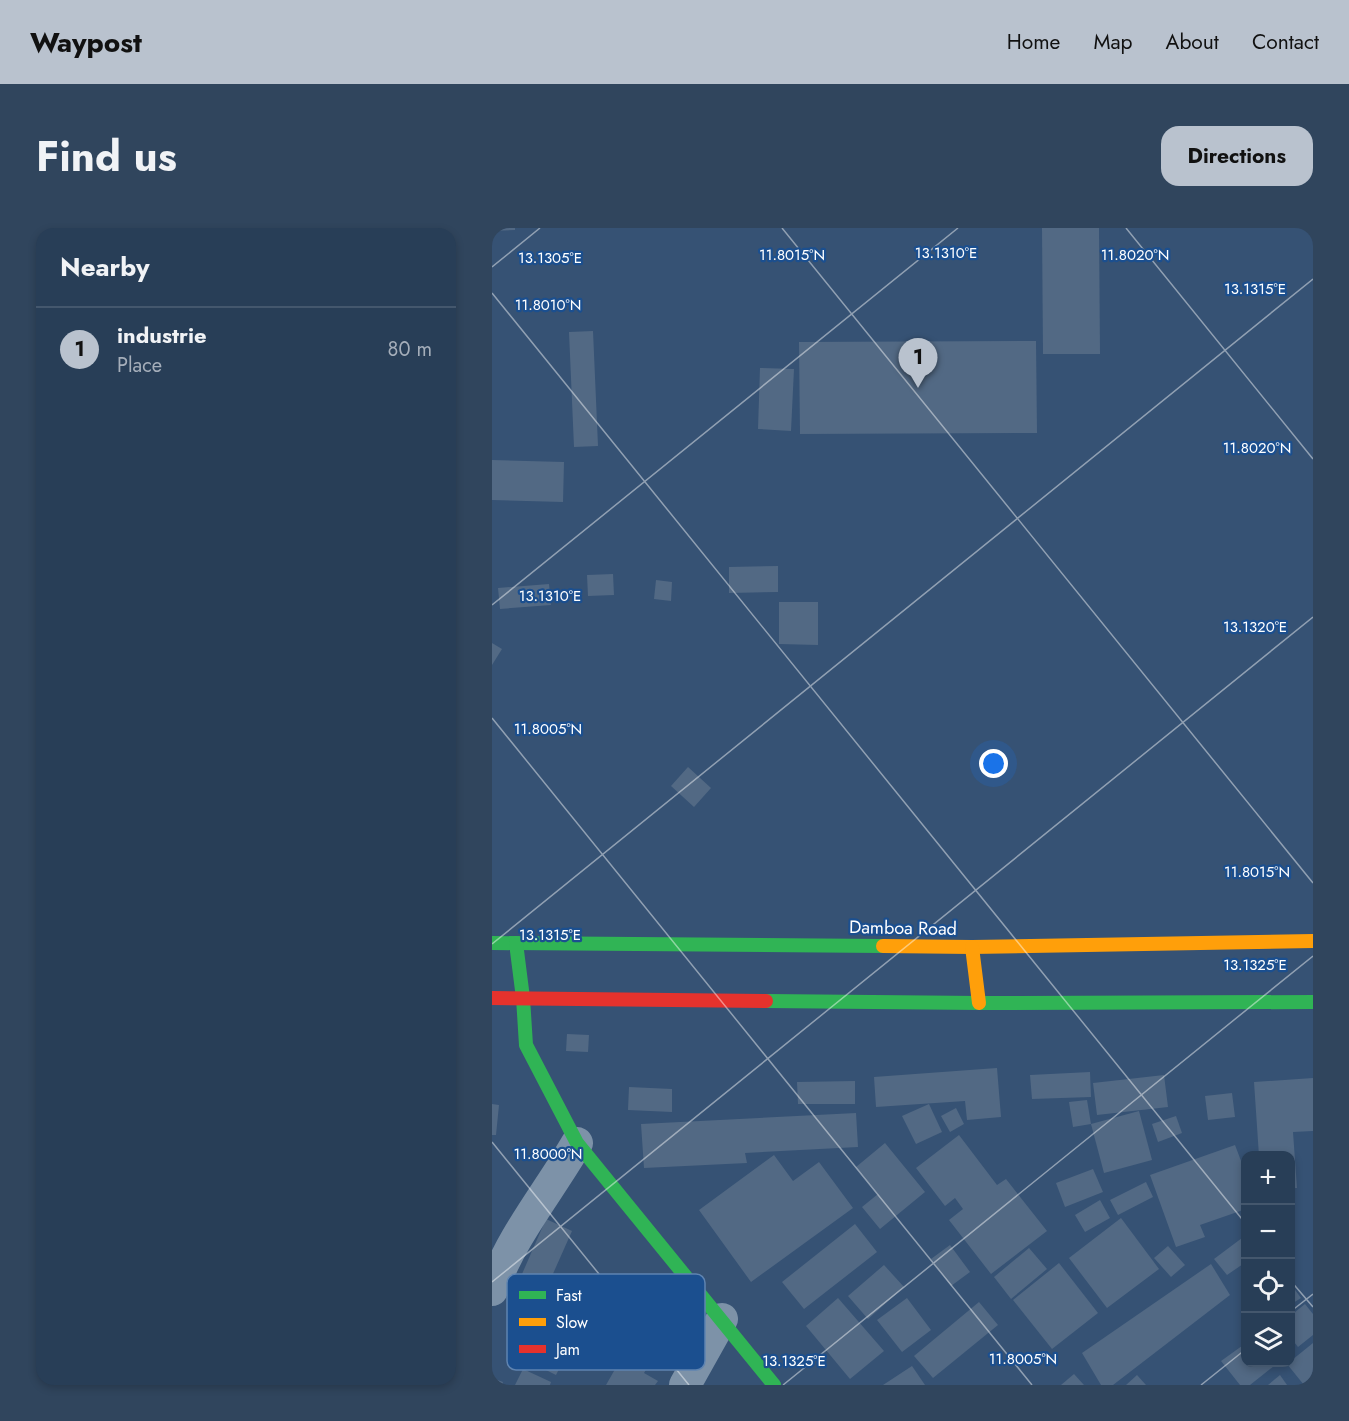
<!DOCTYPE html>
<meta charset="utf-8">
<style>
:root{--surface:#283e57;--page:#30455d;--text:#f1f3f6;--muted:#a5aeba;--line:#44576d;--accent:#b9c2ce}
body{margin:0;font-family:Jost,sans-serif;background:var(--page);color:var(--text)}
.controls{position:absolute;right:18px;bottom:18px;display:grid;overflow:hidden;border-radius:12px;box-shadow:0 3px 9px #0003}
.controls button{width:54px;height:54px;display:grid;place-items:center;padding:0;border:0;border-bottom:2px solid var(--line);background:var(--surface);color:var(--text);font:30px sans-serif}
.you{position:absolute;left:502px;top:536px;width:21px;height:21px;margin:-15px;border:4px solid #fff;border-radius:50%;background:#1a73e8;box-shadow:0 0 0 9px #1a73e833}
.badge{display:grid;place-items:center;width:39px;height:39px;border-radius:50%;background:var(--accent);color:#111;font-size:20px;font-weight:700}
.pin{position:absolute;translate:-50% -50px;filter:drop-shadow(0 2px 3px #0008)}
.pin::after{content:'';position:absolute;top:32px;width:21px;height:18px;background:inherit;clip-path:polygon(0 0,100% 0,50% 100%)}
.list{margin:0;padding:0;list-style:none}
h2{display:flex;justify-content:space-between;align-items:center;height:78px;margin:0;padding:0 24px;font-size:26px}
h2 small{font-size:20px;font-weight:400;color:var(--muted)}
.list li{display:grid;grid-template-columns:39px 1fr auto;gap:18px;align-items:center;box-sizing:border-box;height:84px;padding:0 24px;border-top:2px solid var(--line)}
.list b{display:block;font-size:22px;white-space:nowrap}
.list p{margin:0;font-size:20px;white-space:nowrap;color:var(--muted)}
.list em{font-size:20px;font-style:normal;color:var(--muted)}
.icon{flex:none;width:33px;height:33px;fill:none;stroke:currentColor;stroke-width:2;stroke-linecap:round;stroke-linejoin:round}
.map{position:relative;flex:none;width:821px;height:1157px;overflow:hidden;border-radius:18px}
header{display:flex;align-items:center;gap:36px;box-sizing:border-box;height:84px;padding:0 30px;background:var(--accent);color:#111}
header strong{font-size:28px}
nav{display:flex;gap:33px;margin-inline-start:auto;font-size:21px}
.intro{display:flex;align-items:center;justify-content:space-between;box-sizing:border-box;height:144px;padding:0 36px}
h1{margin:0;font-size:42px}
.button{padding:15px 27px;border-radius:18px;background:var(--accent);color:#111;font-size:21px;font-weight:700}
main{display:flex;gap:36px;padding:0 36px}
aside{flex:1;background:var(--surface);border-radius:18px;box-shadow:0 3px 9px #0003}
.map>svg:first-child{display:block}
.building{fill:#526984}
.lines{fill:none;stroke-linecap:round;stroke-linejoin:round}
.street{stroke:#7d92a8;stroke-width:32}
.fast{stroke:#30b455;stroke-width:14}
.slow{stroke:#ff9f0a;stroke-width:14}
.jam{stroke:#e5322d;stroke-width:14}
.ticks{fill:none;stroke:#fff;stroke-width:1.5;stroke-opacity:0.45}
.labels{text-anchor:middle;stroke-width:4.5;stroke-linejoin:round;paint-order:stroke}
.street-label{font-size:18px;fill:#fff;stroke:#1b4f8f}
.key{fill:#1b4f8f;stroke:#5f84b1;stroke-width:1.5}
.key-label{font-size:16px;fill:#fff}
.ticks-label{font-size:15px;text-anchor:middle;fill:#fff;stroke:#1b4f8f;stroke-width:4.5;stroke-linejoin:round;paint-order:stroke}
</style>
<header>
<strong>Waypost</strong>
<nav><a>Home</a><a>Map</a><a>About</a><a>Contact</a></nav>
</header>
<div class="intro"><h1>Find us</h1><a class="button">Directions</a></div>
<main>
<aside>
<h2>Nearby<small></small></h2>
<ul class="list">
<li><span class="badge">1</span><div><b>industrie</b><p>Place</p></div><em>80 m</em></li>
</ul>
</aside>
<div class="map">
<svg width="821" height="1157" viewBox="0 0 821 1157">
<rect width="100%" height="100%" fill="#365274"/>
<g class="building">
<path d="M0,0H23V2L0,3Z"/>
<path d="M550,0H607L608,126H551Z"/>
<path d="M101,103L106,218L82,219L77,104Z"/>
<path d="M544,113L545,205L308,206L307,114Z"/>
<path d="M268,140L302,141L299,203L266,201Z"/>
<path d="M0,232L72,234L71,274L0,272Z"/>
<path d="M286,338V364L237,365V339Z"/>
<path d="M121,346L122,367L96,368L95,347Z"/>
<path d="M164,352L180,354L179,373L162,371Z"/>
<path d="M57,356L59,377L8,381L6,360Z"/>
<path d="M287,374H326V417L287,416Z"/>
<path d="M0,415L10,421L0,437Z"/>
<path d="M196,539L219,560L202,579L179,558Z"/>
<path d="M75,806L97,807L96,824L74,823Z"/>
<path d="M505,840L509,889L475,892L473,873L384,879L382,849Z"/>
<path d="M598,844L599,869L540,871L538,847Z"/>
<path d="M672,847L676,879L605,887L601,855Z"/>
<path d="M821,850V903L801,904L805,960H798V928H767L762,854Z"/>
<path d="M363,853V876H306L305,854Z"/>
<path d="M137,859L180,861V884L136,882Z"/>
<path d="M740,865L743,889L716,892L713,868Z"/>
<path d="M595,872L599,896L581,899L577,874Z"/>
<path d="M0,876L7,877L4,907H0Z"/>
<path d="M437,876L450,904L424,916L410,888Z"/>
<path d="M464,880L472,896L458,904L449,888Z"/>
<path d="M647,883L660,932L612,945L599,896Z"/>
<path d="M364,885L366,919L253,925L255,935L152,940L149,896Z"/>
<path d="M684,888L690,905L666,914L660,896Z"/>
<path d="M467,907L505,957L514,951L555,1003L499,1046L457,992L471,981L463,970L453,978L424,940Z"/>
<path d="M393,915L433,964L388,1001L370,979L386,966L364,939Z"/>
<path d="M743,917L754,946V981L708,997L713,1009L684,1019L658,947Z"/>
<path d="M282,927L301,953L327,934L361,980L259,1054L207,982Z"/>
<path d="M601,941L611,964L573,979L564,955Z"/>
<path d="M654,954L661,969L626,987L618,972Z"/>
<path d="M608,972L618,990L593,1004L583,987Z"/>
<path d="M629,990L667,1041L615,1080L577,1030Z"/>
<path d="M54,991L80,1003L56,1057L30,1046Z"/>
<path d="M363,996L385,1024L312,1081L290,1054Z"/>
<path d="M754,1007V1034L735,1047L722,1031Z"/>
<path d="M458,1017L478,1044L459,1058L439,1031Z"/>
<path d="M676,1018L693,1037L679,1049L662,1030Z"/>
<path d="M537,1020L555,1041L519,1071L502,1049Z"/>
<path d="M567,1035L606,1085L560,1121L521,1072Z"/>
<path d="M719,1036L738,1067L621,1157H609L590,1125Z"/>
<path d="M392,1037L412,1059L376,1091L356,1068Z"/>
<path d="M798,1055L809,1070L798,1077Z"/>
<path d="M346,1070L392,1123L358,1151L314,1098Z"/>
<path d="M415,1070L439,1102L410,1124L385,1092Z"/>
<path d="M487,1074L506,1097L441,1150L422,1128Z"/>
<path d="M813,1076L821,1086V1107L806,1119L798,1109V1088Z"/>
<path d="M142,1108L166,1122L152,1145L166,1153L163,1157H114Z"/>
<path d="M49,1110L76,1123L64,1147L38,1134Z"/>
<path d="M754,1115V1134H787L758,1157H748L729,1133Z"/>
<path d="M821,1115V1157H812L795,1136Z"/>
<path d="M420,1138L433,1157H391Z"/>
<path d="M31,1141L59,1154L58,1157H23Z"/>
<path d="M582,1146L592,1157H569Z"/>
<path d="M645,1147L654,1157H634Z"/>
<path d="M788,1147L795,1157H776Z"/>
<path d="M0,1150L11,1154L10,1157H0Z"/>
</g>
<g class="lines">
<g class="street">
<path d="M0,1062C20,1007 56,965 85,915"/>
<path d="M193,1157L230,1091"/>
</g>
<g class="fast">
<path d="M0,715L391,718"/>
<path d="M24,715L31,770L34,817L85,915L282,1157"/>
<path d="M274,773L487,775L821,774"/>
</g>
<g class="slow">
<path d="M391,718L480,719L821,713"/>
<path d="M480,719L487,775"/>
</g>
<path class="jam" d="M0,770L274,773"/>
</g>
<path class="ticks" d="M290,0L821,655M634,0L821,231M0,39L48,0M0,65L754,996M0,377L466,0M0,490L540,1157M0,716L821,51M0,914L197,1157M798,1052L821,1079M0,1054L821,389M798,1084L821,1066M291,1157L821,728M709,1157L754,1121"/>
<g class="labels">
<g class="street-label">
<text transform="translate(411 700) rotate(1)" y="6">Damboa Road</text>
</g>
</g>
<rect x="15" y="1046" width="198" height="96" rx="9" class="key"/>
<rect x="27" y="1063" width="27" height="8" fill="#30b455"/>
<rect x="27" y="1090" width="27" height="8" fill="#ff9f0a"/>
<rect x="27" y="1117" width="27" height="8" fill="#e5322d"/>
<g class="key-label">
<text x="64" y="1073">Fast</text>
<text x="64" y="1100">Slow</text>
<text x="64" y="1127">Jam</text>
</g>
<g class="ticks-label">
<text x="454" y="30">13.1310°E</text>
<text x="300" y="32">11.8015°N</text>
<text x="643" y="32">11.8020°N</text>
<text x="58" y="35">13.1305°E</text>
<text x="763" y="66">13.1315°E</text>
<text x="56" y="82">11.8010°N</text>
<text x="765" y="225">11.8020°N</text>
<text x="58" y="373">13.1310°E</text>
<text x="763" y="404">13.1320°E</text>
<text x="56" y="506">11.8005°N</text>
<text x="765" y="649">11.8015°N</text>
<text x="58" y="712">13.1315°E</text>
<text x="763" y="742">13.1325°E</text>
<text x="56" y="931">11.8000°N</text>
<text x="531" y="1136">11.8005°N</text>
<text x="302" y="1138">13.1325°E</text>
</g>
</svg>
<div class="controls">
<button>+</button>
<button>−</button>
<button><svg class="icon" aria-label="locate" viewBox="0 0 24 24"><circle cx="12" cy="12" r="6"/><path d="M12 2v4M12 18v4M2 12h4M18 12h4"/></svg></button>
<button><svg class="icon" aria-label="layers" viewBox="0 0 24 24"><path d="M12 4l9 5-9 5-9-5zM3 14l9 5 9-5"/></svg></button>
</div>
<div class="you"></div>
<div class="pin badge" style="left:426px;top:160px">1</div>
</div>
</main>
